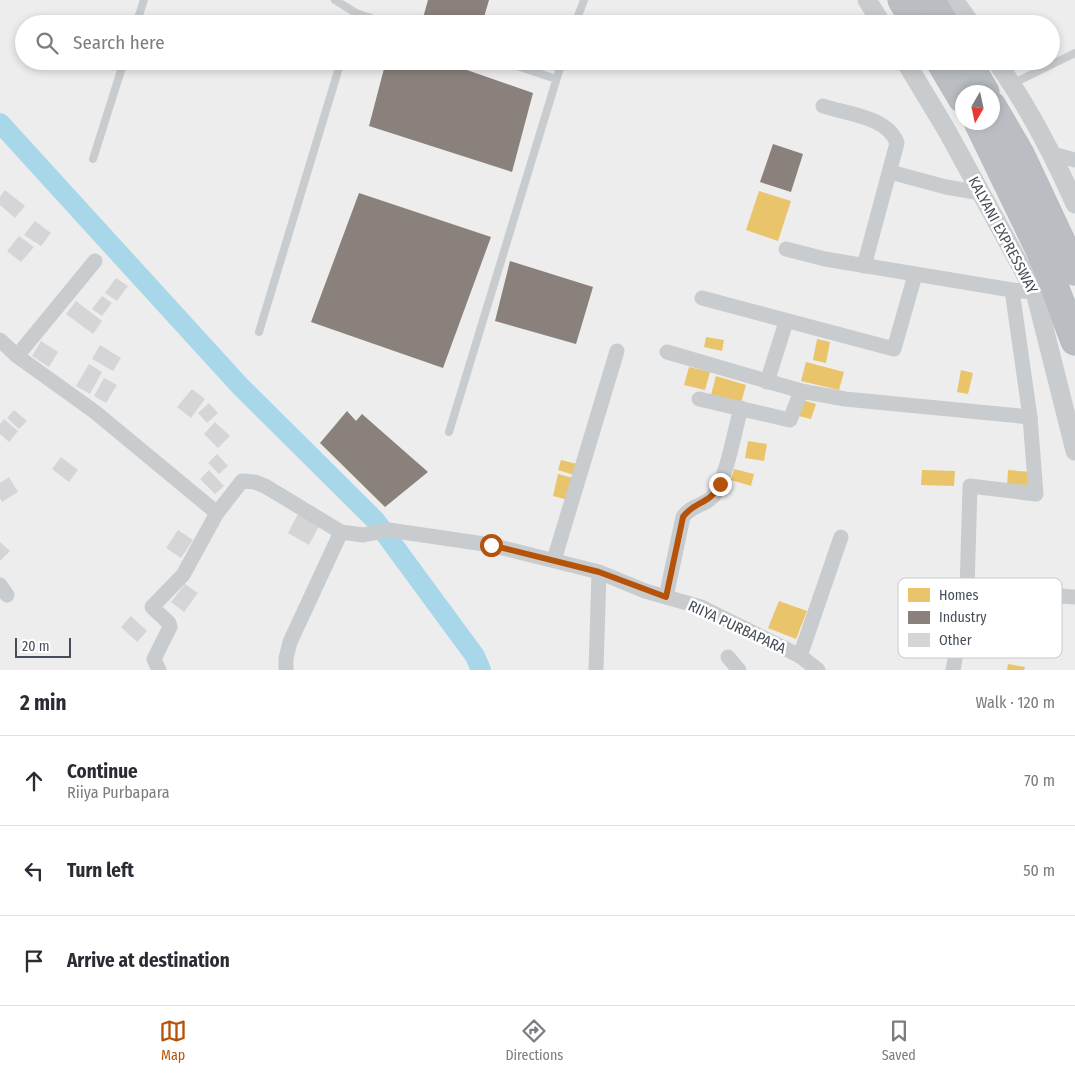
<!DOCTYPE html>
<meta charset="utf-8">
<style>
:root{--surface:#fff;--page:#f2f2f3;--text:#2b2b33;--muted:#7c7c81;--line:#e1e1e2;--accent:#b45309}
body{margin:0;font-family:"Fira Sans Condensed",sans-serif;background:var(--page);color:var(--text)}
.compass{position:absolute;left:955px;top:85px;width:45px;height:45px;border-radius:50%;background:var(--surface);box-shadow:0 2px 8px #0003;rotate:189deg}
.scale{position:absolute;left:15px;bottom:12px;width:56px;box-sizing:border-box;padding-left:5px;border:2px solid #454e59;border-top:0;font-size:14px;line-height:18px;white-space:nowrap;color:#454e59;-webkit-text-stroke:4px #fff;paint-order:stroke}
.stop{position:absolute;width:15px;height:15px;margin:-11px;border:4px solid #b45309;border-radius:50%;background:#fff}
.stop.end{background:#b45309;border-color:#fff;box-shadow:0 1px 5px #0008}
.list{margin:0;padding:0;list-style:none}
h2{display:flex;justify-content:space-between;align-items:center;height:65px;margin:0;padding:0 20px;font-size:21px}
h2 small{font-size:16px;font-weight:400;color:var(--muted)}
.list li{display:grid;grid-template-columns:32px 1fr auto;gap:15px;align-items:center;box-sizing:border-box;height:90px;padding:0 20px;border-top:1px solid var(--line)}
.list b{display:block;font-size:19px;white-space:nowrap}
.list p{margin:0;font-size:16px;white-space:nowrap;color:var(--muted)}
.list em{font-size:16px;font-style:normal;color:var(--muted)}
.icon{flex:none;width:28px;height:28px;fill:none;stroke:currentColor;stroke-width:2;stroke-linecap:round;stroke-linejoin:round}
.map{position:relative;flex:none;width:1075px;height:670px;overflow:hidden}
.search{position:absolute;background:var(--surface);box-shadow:0 2px 8px #0003;left:15px;right:15px;top:15px;height:55px;display:flex;align-items:center;gap:12px;box-sizing:border-box;padding:0 18px;border-radius:28px;color:var(--muted);font-size:19px}
.sheet{height:335px;background:var(--surface)}
nav{display:flex;justify-content:space-around;align-items:center;box-sizing:border-box;height:70px;border-top:1px solid var(--line);background:var(--surface);font-size:14px;color:var(--muted)}
nav a{display:grid;justify-items:center;gap:2px}
nav .on{color:var(--accent)}
.map>svg:first-child{display:block}
.homes{fill:#e9c46a}
.industry{fill:#8a817c}
.lines{fill:none;stroke-linecap:round;stroke-linejoin:round}
.canal{stroke:#a8d7ea;stroke-width:20}
.building{fill:#d5d5d7}
.motorway-casing{stroke:#b3b7bd;stroke-width:29}
.service{stroke:#c9ccce;stroke-width:8}
.minor{stroke:#c9ccce;stroke-width:15}
.tertiary{stroke:#c9ccce;stroke-width:19}
.motorway{stroke:#babec3;stroke-width:28}
.route{stroke:#b45309;stroke-width:6}
.labels{text-anchor:middle;stroke-width:5;stroke-linejoin:round;paint-order:stroke}
.street-label{font-size:15px;fill:#454e59;stroke:#fff}
.key{fill:#fff;stroke:#c7cacd;stroke-width:1}
.key-label{font-size:14px;fill:#454e59}
</style>
<div class="map">
<svg width="1075" height="670" viewBox="0 0 1075 670">
<rect width="100%" height="100%" fill="#eeeded"/>
<g class="homes">
<path d="M759,191L791,201L778,241L746,230Z"/>
<path d="M706,337L724,340L722,351L704,347Z"/>
<path d="M817,339L830,342L826,363L813,360Z"/>
<path d="M806,362L844,372L839,390L801,381Z"/>
<path d="M689,367L710,372L705,390L684,385Z"/>
<path d="M961,370L973,373L968,394L957,392Z"/>
<path d="M716,376L746,385L741,403L711,395Z"/>
<path d="M799,399L816,404L811,419L795,415Z"/>
<path d="M748,441L767,444L764,461L745,458Z"/>
<path d="M561,460L577,464L574,475L558,470Z"/>
<path d="M734,469L754,474L751,486L731,480Z"/>
<path d="M922,470L955,471L954,486L921,485Z"/>
<path d="M1008,470L1031,472L1030,489L1007,487Z"/>
<path d="M558,474L573,478L568,500L553,496Z"/>
<path d="M779,601L807,611L796,639L768,628Z"/>
<path d="M1008,664L1025,667L1024,670H1007Z"/>
</g>
<g class="industry">
<path d="M428,0H489L482,24H439L423,18Z"/>
<path d="M386,61H441L533,93L512,172L369,126Z"/>
<path d="M773,144L803,154L791,192L760,182Z"/>
<path d="M359,193L491,237L443,368L311,322Z"/>
<path d="M510,261L593,287L576,344L495,321Z"/>
<path d="M347,411L356,421L362,414L428,472L385,507L320,443Z"/>
</g>
<g class="lines">
<path class="canal" d="M0,123L240,386L375,520L475,656L481,670"/>
</g>
<g class="building">
<path d="M5,190L25,206L15,218L0,205V197Z"/>
<path d="M35,221L51,233L41,246L24,235Z"/>
<path d="M19,236L34,247L21,262L7,251Z"/>
<path d="M116,278L128,286L117,301L105,293Z"/>
<path d="M102,296L112,303L102,316L92,309Z"/>
<path d="M76,301L102,321L93,334L66,314Z"/>
<path d="M41,341L58,352L49,367L32,356Z"/>
<path d="M100,345L121,358L113,371L92,359Z"/>
<path d="M89,364L102,372L90,394L76,386Z"/>
<path d="M104,378L117,385L106,403L94,396Z"/>
<path d="M192,389L205,399L191,418L177,407Z"/>
<path d="M209,403L218,413L207,423L198,413Z"/>
<path d="M14,410L27,421L19,429L7,418Z"/>
<path d="M4,419L18,431L9,442L0,434V424Z"/>
<path d="M215,422L230,436L218,448L204,434Z"/>
<path d="M217,454L228,466L219,474L208,463Z"/>
<path d="M61,457L78,470L69,482L52,469Z"/>
<path d="M209,470L224,486L215,494L200,479Z"/>
<path d="M9,477L18,492L2,502L0,498V483Z"/>
<path d="M300,510L321,522L309,545L288,533Z"/>
<path d="M178,530L193,540L181,558L166,548Z"/>
<path d="M0,542L10,551L0,561Z"/>
<path d="M185,584L198,593L184,612L171,602Z"/>
<path d="M131,616L147,631L137,642L121,627Z"/>
</g>
<g class="lines">
<g class="motorway-casing">
<g id="motorway">
<path d="M902,0L916,24"/>
<path d="M931,0L945,24"/>
<path d="M940,61L962,98"/>
<path d="M967,61L985,92"/>
<path d="M992,106L1020,154L1075,271"/>
<path d="M978,122L1041,252L1075,341"/>
</g>
</g>
<g class="service">
<path d="M335,0L356,13L389,24"/>
<path d="M136,24L144,0"/>
<path d="M352,24L356,13"/>
<path d="M575,24L584,0"/>
<path d="M502,61L556,79"/>
<path d="M1012,84L1075,53"/>
<path d="M93,159L124,61"/>
<path d="M259,332L341,61"/>
<path d="M449,432L562,61"/>
</g>
<g class="minor">
<path d="M823,106C847,114 888,117 897,143L864,266"/>
<path d="M1053,154L1075,160"/>
<path d="M890,172L946,187L981,193"/>
<path d="M786,249L825,259L1012,290"/>
<path d="M702,298L894,349L915,275"/>
<path d="M0,340L17,356L95,412L217,513L242,481L255,482L265,486L341,532L363,535L389,530L491,545L599,572L645,591L701,607L800,656L818,670"/>
<path d="M667,352L801,391L845,399L1030,417"/>
<path d="M17,356L95,261"/>
<path d="M767,382L786,322"/>
<path d="M699,399L790,420L801,391"/>
<path d="M554,560L617,351"/>
<path d="M0,585L7,595"/>
<path d="M967,590L1075,597"/>
<path d="M666,597L683,517C692,504 706,506 714,495C726,480 735,429 741,408"/>
<path d="M800,656L841,537"/>
<path d="M728,657L739,670"/>
<path d="M159,670L154,659L170,627L169,623L152,607L183,575L217,513"/>
<path d="M286,670V658L290,642L341,532"/>
<path d="M596,670L599,572"/>
<path d="M953,670L967,590L970,486L1036,494L1030,417L1012,290L1035,292"/>
</g>
<g class="tertiary">
<path d="M867,0L882,24"/>
<path d="M954,0L971,24"/>
<path d="M905,61L946,129L1035,292L1075,451"/>
<path d="M996,61C1028,106 1053,154 1075,204"/>
</g>
<use href="#motorway" class="motorway"/>
</g>
<g class="lines">
<path class="route" d="M491,545L599,572L666,597L683,517C695,500 709,506 720,484"/>
</g>
<g class="labels">
<g class="street-label">
<text transform="translate(1003 235) rotate(62)" y="5">KALYANI EXPRESSWAY</text>
<text transform="translate(737 627) rotate(25)" y="5">RIIYA PURBAPARA</text>
</g>
</g>
<rect x="898" y="578" width="164" height="80" rx="8" class="key"/>
<rect x="908" y="588" width="22" height="14" fill="#e9c46a"/>
<rect x="908" y="611" width="22" height="13" fill="#8a817c"/>
<rect x="908" y="633" width="22" height="14" fill="#d5d5d7"/>
<g class="key-label">
<text x="939" y="600">Homes</text>
<text x="939" y="622">Industry</text>
<text x="939" y="645">Other</text>
</g>
</svg>
<svg class="compass" viewBox="-18 -18 36 36"><path d="M0-13l5 13h-10z" fill="#e53935"/><path d="M0 13l5-13h-10z" fill="#7c7c81"/></svg>
<div class="scale">20 m</div>
<div class="stop" style="left:491px;top:545px"></div>
<div class="stop end" style="left:720px;top:484px"></div>
<div class="search"><svg class="icon" aria-label="search" viewBox="0 0 24 24"><circle cx="10" cy="10" r="6"/><path d="M15 15l6 6"/></svg>Search here</div>
</div>
<section class="sheet">
<h2>2 min<small>Walk · 120 m</small></h2>
<ul class="list">
<li><svg class="icon" aria-label="ahead" viewBox="0 0 24 24"><path d="M12 20V5M6 11l6-6 6 6"/></svg><div><b>Continue</b><p>Riiya Purbapara</p></div><em>70 m</em></li>
<li><svg class="icon" aria-label="left" viewBox="0 0 24 24"><path d="M17 20v-9H6M10 6l-5 5 5 5"/></svg><div><b>Turn left</b></div><em>50 m</em></li>
<li><svg class="icon" aria-label="arrive" viewBox="0 0 24 24"><path d="M6 21V4h12l-3 4 3 4H6"/></svg><div><b>Arrive at destination</b></div></li>
</ul>
</section>
<nav>
<a class="on"><svg class="icon" aria-label="map" viewBox="0 0 24 24"><path d="M3 6l6-2 6 2 6-2v14l-6 2-6-2-6 2zM9 4v14M15 6v14"/></svg>Map</a>
<a><svg class="icon" aria-label="directions" viewBox="0 0 24 24"><path d="M12 3l9 9-9 9-9-9zM9 14v-3h6M13 9l2 2-2 2"/></svg>Directions</a>
<a><svg class="icon" aria-label="saved" viewBox="0 0 24 24"><path d="M7 4h10v16l-5-4-5 4z"/></svg>Saved</a>
</nav>
